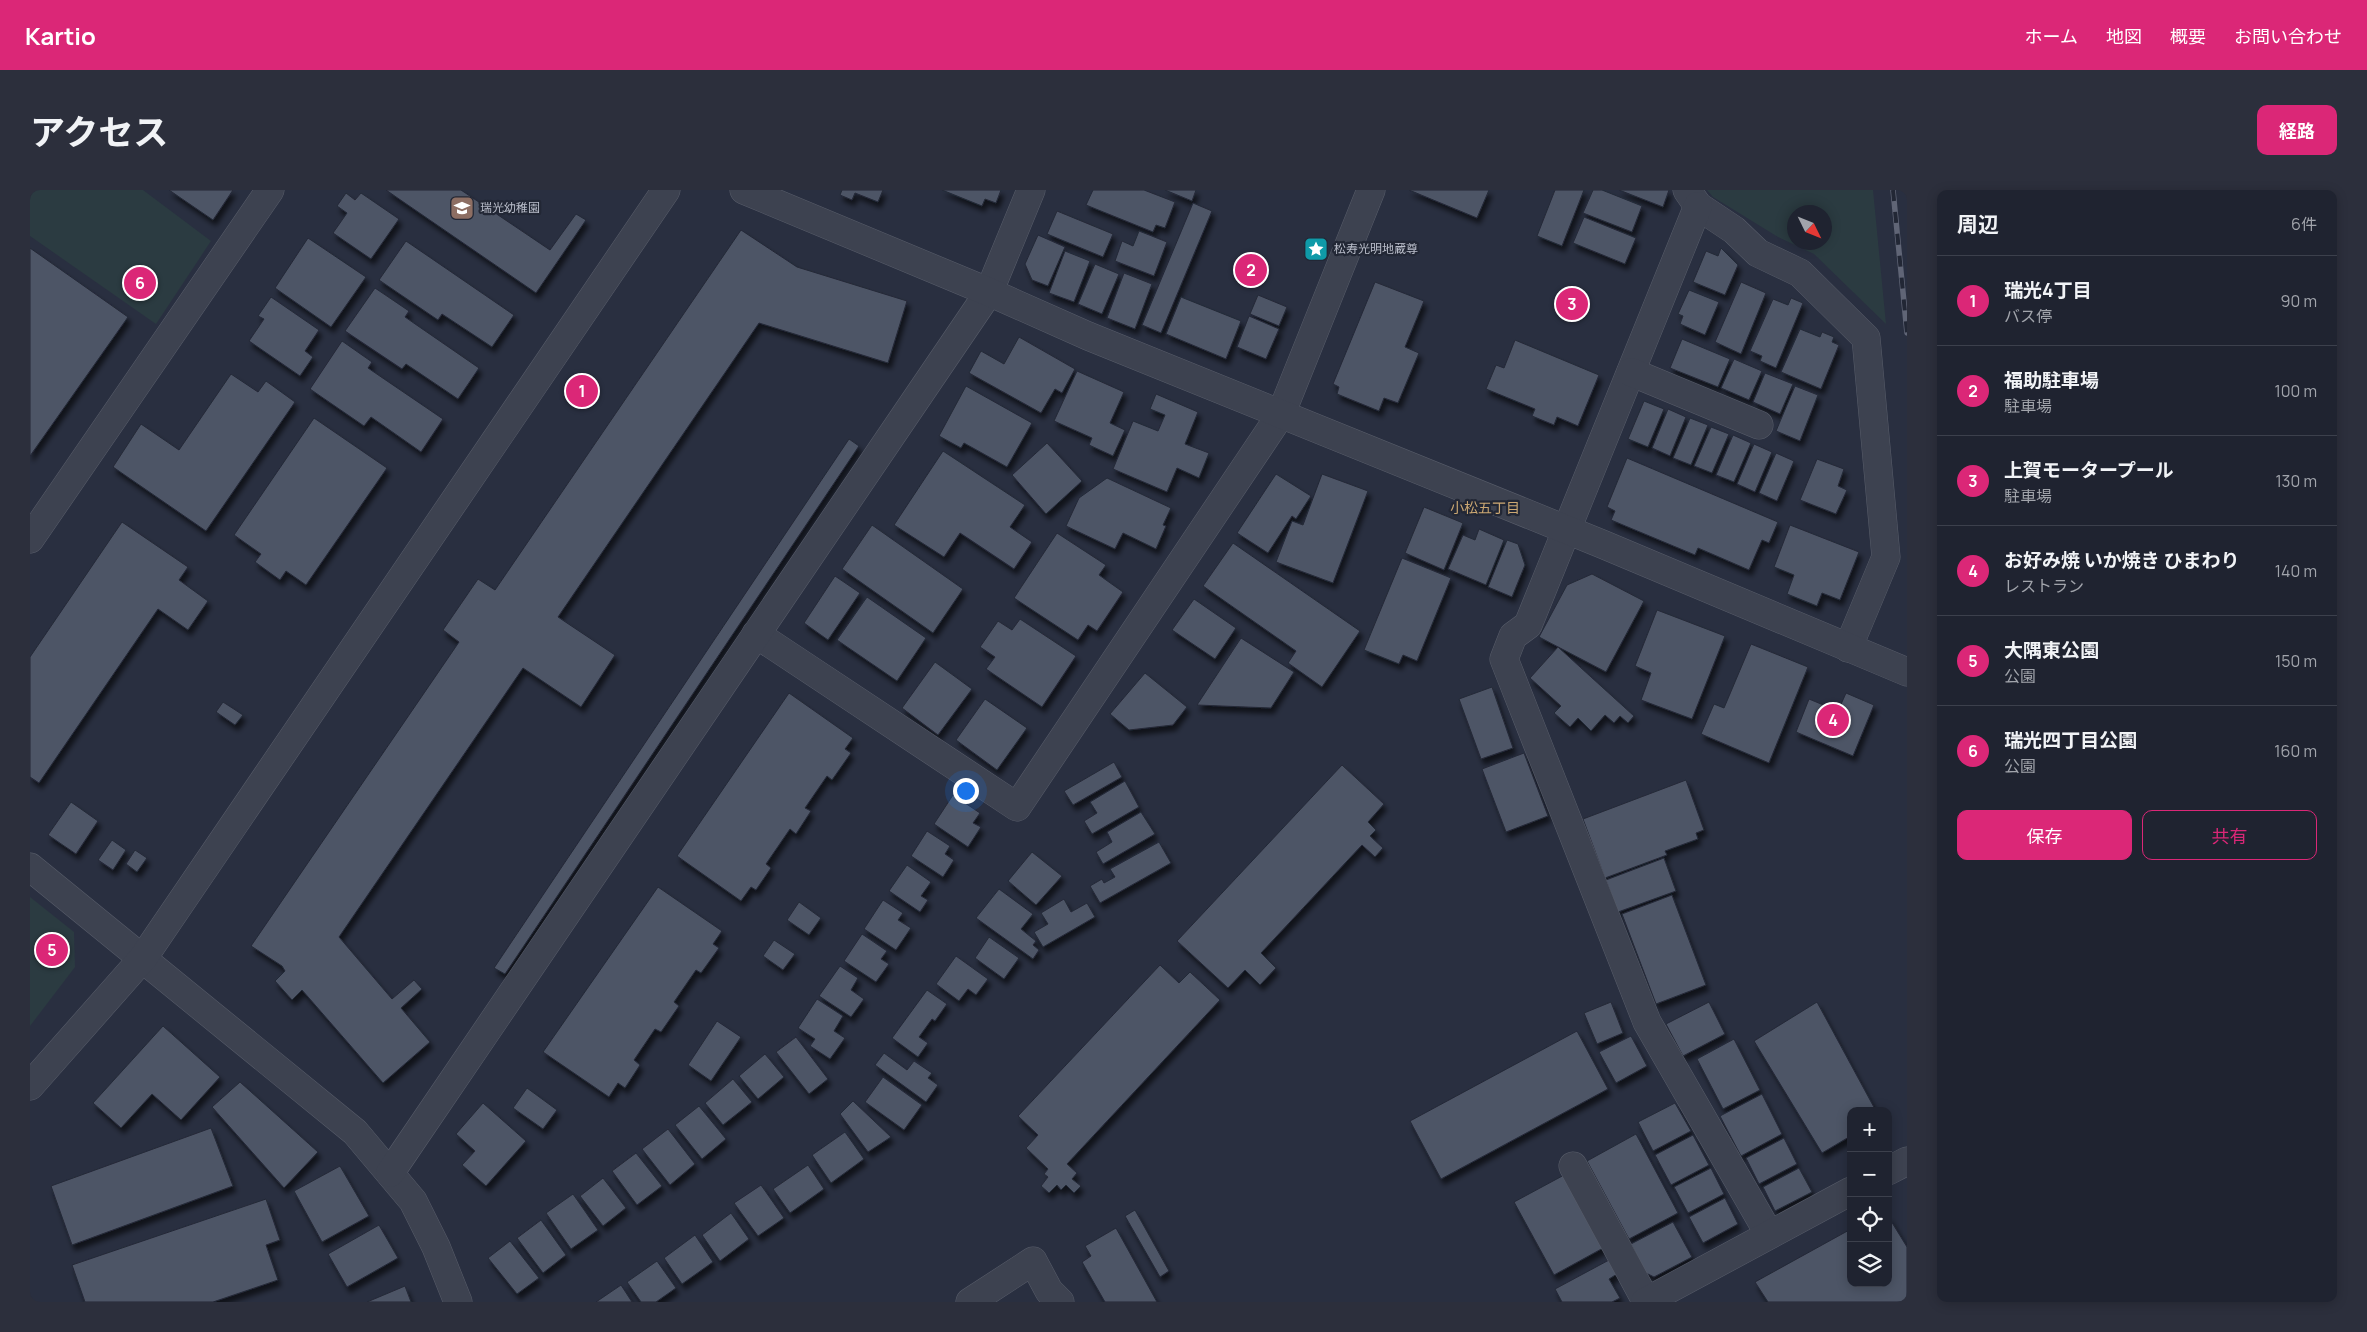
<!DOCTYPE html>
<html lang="ja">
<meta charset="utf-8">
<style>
:root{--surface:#1f2330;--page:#2c2f3c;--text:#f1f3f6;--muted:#a1a4ab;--line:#3c404c;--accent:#db2777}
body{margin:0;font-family:Manrope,"Noto Sans JP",sans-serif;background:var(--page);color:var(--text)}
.controls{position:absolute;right:15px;bottom:15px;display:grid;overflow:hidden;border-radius:10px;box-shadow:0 2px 12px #0003}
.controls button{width:45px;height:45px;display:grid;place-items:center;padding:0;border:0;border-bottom:1px solid var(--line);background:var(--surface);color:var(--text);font:25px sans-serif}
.compass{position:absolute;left:1757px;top:15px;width:45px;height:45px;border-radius:50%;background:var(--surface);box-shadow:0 2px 12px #0003;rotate:133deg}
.you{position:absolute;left:935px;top:600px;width:18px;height:18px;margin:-12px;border:4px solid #fff;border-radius:50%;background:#1a73e8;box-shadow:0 0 0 8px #1a73e833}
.badge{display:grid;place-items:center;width:32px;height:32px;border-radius:50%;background:var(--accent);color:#fff;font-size:16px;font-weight:700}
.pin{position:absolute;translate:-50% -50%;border:2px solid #fff;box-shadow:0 1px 5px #0006}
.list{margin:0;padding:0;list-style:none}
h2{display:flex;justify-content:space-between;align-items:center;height:65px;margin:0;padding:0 20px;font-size:21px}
h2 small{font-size:16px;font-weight:400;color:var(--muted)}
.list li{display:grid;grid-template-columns:32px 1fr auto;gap:15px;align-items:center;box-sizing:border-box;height:90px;padding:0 20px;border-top:1px solid var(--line)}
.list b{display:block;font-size:19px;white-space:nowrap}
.list p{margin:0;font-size:16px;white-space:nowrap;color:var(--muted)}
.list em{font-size:16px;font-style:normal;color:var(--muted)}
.actions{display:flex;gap:10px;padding:15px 20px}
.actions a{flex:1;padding:11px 0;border:1px solid var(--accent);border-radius:10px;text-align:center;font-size:18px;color:var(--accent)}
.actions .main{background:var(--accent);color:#fff}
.icon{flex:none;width:28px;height:28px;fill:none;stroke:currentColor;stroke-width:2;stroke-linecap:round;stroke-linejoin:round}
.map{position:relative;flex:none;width:1877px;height:1112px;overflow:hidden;border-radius:10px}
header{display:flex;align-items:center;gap:30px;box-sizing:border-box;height:70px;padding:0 25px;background:var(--accent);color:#fff}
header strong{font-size:24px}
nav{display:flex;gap:28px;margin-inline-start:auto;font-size:18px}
.intro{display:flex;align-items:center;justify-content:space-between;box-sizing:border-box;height:120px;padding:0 30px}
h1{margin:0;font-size:35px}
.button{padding:12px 22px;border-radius:10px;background:var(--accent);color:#fff;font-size:18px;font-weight:700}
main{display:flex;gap:30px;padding:0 30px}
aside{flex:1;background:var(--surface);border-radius:10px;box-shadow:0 2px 12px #0003}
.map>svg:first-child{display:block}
.green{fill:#2b3b41;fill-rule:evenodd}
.building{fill:#4e5466;stroke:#242937;filter:url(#shadow)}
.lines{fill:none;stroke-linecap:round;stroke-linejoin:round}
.minor-casing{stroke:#585d6a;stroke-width:29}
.tertiary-casing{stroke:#585d6a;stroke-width:29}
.minor{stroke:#3d4250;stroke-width:28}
.tertiary{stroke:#3d4250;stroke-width:28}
.rail-casing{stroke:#606576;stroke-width:5.5}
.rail{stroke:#222735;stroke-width:4;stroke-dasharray:11;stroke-linecap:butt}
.labels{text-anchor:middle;stroke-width:4.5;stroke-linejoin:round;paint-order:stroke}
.poi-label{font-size:12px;fill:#babeca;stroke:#222735;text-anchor:start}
.neighbourhood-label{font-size:14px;fill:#cca873;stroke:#222735}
</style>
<header>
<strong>Kartio</strong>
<nav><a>ホーム</a><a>地図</a><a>概要</a><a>お問い合わせ</a></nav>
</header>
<div class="intro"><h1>アクセス</h1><a class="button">経路</a></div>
<main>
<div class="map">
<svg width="1877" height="1112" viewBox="0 0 1877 1112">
<defs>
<filter id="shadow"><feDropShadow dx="3" dy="5.5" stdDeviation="2.5" flood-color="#0009"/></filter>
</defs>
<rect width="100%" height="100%" fill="#292f40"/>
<g class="green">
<path d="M0,0H113L181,51L126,134L0,46Z"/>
<path d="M1677,0H1843L1856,134L1784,64L1748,47L1683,7ZM1764,22H1794V52H1764Z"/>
<path d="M0,707L44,742L45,777L0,836Z"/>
</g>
<g class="building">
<path d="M139,0H203L183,30Z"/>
<path d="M356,0H431L520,60L546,24L556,30L506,103Z"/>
<path d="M812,0H853L848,12L825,3L822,10L810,5Z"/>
<path d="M912,0H971L966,13L955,9L952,16Z"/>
<path d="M1063,0H1114L1145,12L1135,38L1126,35L1123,42L1056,15Z"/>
<path d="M1135,0H1166L1162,11Z"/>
<path d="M1379,0H1459L1447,28Z"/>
<path d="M1525,0H1554L1532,56L1507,46Z"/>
<path d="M1563,0H1572L1612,16L1602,42L1553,23Z"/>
<path d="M1589,0H1639L1633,17Z"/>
<path d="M316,3L325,10L331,3L369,29L341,69L303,43L317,23L307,16Z"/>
<path d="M1163,13L1182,21L1131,143L1112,135Z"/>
<path d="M1027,21L1083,44L1073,67L1017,44Z"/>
<path d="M1554,27L1606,48L1595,74L1543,53Z"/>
<path d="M711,40L767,77L877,111L858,173L729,133L528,427L585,465L551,517L493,478L309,747L362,809L384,790L392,799L371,818L400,852L353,893L272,800L262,810L245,791L255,781L252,776L221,756L429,452L413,440L448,389L465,400Z"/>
<path d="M1109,41L1137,52L1124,86L1085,71L1092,51L1103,56Z"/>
<path d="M1008,45L1035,57L1018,96L1002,90L995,74Z"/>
<path d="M278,48L336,87L301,137L245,98Z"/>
<path d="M376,51L484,125L462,157L412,124L408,130L349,90Z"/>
<path d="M0,58L98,127L0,266Z"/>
<path d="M1691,58L1708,75L1695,105L1663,92L1676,61L1688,66Z"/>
<path d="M1035,61L1060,71L1044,112L1019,103Z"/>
<path d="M1065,74L1089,84L1072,124L1048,114Z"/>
<path d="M1094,83L1122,94L1105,139L1077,128Z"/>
<path d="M1345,92L1394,111L1375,157L1389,163L1368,213L1354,208L1349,221L1307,204L1309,197L1303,194Z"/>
<path d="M1711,92L1736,103L1711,164L1685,152Z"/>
<path d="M345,98L379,121L375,127L449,178L428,209L376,174L372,179L315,141Z"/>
<path d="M1659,100L1689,112L1675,145L1650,134L1653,126L1648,124Z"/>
<path d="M1228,105L1257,117L1249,136L1220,124Z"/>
<path d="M241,107L289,140L275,161L283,167L270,186L219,151L234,129L228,126Z"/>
<path d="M1151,107L1211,131L1196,169L1136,144Z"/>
<path d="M1761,108L1773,113L1746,178L1730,171L1732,166L1720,161L1743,109L1758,115Z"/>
<path d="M1219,126L1249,139L1236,169L1207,157Z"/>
<path d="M1770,139L1790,147L1792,142L1804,147L1802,152L1809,155L1791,199L1751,182Z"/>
<path d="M989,147L1045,179L1032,203L1025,199L1011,223L939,183L951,161L974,174Z"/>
<path d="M1652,149L1700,169L1688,197L1640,178Z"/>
<path d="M1485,150L1569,185L1548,236L1527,227L1524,235L1502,226L1505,219L1456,199L1466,175L1474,178Z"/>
<path d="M312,151L342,172L338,178L413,229L391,262L341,227L334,236L280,199Z"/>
<path d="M1704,169L1732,181L1719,210L1691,198Z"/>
<path d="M1047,181L1094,202L1080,233L1095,240L1083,266L1059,255L1062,248L1024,231Z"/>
<path d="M1735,183L1763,194L1750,224L1723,212Z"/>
<path d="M201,184L228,202L236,191L265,212L176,341L83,277L111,234L149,260Z"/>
<path d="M936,196L1002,233L977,277L934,253L931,258L909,246Z"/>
<path d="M1765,196L1788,205L1770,251L1746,241Z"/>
<path d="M1126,204L1168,222L1155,254L1179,263L1169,288L1147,278L1137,302L1083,279L1103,231L1128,241L1135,225L1120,219Z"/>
<path d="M1614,211L1634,219L1618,257L1598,249Z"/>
<path d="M1638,219L1656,227L1640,266L1622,258Z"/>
<path d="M284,228L357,278L276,395L256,381L250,390L225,372L231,364L204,345Z"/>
<path d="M1660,228L1678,235L1661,275L1643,268Z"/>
<path d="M1681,237L1699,244L1682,283L1664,276Z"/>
<path d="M1703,245L1721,253L1704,292L1686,285Z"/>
<path d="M819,249L829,256L475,784L464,778Z"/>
<path d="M1017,253L1052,291L1016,324L982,285Z"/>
<path d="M1724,254L1742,262L1725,302L1707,294Z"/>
<path d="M913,261L995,315L980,337L1002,352L984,379L930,343L914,367L864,335Z"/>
<path d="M1746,263L1764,271L1747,311L1729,303Z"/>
<path d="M1597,268L1748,332L1739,353L1732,350L1719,380L1668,358L1665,365L1581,330L1585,321L1577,317Z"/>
<path d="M1787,269L1814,279L1808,296L1817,300L1806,324L1770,310Z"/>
<path d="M1246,284L1281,306L1266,329L1262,326L1238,363L1207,343Z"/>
<path d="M1292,284L1338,301L1303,393L1246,372L1262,331L1273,335Z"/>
<path d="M1077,288L1141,318L1133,335L1136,336L1126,359L1093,343L1085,359L1036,336L1049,308Z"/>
<path d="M1394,317L1433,333L1414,380L1375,363Z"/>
<path d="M92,332L158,377L149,390L178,411L158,440L128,419L9,593L0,587V467Z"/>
<path d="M842,335L933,399L903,443L812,379Z"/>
<path d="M1760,335L1829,362L1810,410L1792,403L1787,416L1757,404L1764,385L1744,377Z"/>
<path d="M1449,339L1474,350L1456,395L1418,379L1433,345L1445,350Z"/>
<path d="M1027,343L1076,375L1069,385L1093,402L1067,441L1058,435L1048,450L984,408Z"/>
<path d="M1477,350L1488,354L1495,375L1482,407L1458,397Z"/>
<path d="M1203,353L1330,441L1292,497L1258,473L1266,461L1173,396Z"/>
<path d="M1372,368L1421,388L1387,471L1373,465L1369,474L1334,460Z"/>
<path d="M1562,384L1614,411L1576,482L1509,447L1537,395Z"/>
<path d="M805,386L830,403L798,450L774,433Z"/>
<path d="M837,407L896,448L867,491L807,450Z"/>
<path d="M1164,409L1206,438L1185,469L1142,440Z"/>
<path d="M1627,420L1695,446L1662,529L1611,510L1621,483L1605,476Z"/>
<path d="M990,429L1046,466L1012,517L956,479L965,467L950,457L968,431L982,440Z"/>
<path d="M1211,448L1264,482L1241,518L1167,515Z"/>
<path d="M1721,454L1778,477L1739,573L1671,544L1684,514L1694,518Z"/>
<path d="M1528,457L1604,526L1598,533L1590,526L1584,533L1575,525L1561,541L1548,528L1540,537L1524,523L1531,516L1500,488Z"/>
<path d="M905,472L942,499L908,545L872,518Z"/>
<path d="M1115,483L1157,517L1143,535L1099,540L1080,524Z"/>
<path d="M1462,497L1483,558L1451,569L1429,509Z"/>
<path d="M759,503L823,548L815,559L821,563L802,590L797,586L775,618L781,621L766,644L760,639L736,674L741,678L726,700L721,697L711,711L647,666Z"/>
<path d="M1816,503L1844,515L1823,566L1766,542L1779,509L1808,521Z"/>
<path d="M955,509L997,538L967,580L926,550Z"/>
<path d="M193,512L213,525L205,535L186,522Z"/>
<path d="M1494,563L1518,626L1476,642L1452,579Z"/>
<path d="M1084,572L1092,587L1043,615L1034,601Z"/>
<path d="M1312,575L1354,614L1338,632L1346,640L1340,646L1353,658L1345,667L1332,655L1231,763L1246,778L1230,795L1215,780L1198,798L1147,751Z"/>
<path d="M1656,590L1674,640L1666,643L1668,649L1635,661L1637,665L1575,688L1553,629Z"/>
<path d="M1095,591L1109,617L1062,644L1054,631L1067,623L1060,612Z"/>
<path d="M923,605L950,623L943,633L951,637L938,657L904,634Z"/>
<path d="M41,612L68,631L46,664L18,645Z"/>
<path d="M1111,622L1125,644L1073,674L1066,662L1082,652L1077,642Z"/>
<path d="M897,641L920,656L915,664L924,670L913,687L881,666Z"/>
<path d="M82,650L96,660L83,680L68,670Z"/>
<path d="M1129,652L1141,673L1070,713L1060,696L1072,689L1074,693L1085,687L1080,679Z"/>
<path d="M105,660L117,668L107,682L96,674Z"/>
<path d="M1002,662L1032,686L1006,715L978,691Z"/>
<path d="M1634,668L1646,701L1588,722L1576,690Z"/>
<path d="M877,675L901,692L891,706L898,710L890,722L859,701Z"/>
<path d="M628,697L692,741L683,754L689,758L671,783L666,780L644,812L649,816L631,842L625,839L604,870L610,875L595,898L588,893L579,907L513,862Z"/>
<path d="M969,699L1003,724L991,739L1006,751L1003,755L1009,760L1003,769L946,728Z"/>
<path d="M1642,705L1676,795L1626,814L1592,724Z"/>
<path d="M1034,709L1041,722L1057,713L1065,727L1013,757L1004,742L1018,734L1011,723Z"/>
<path d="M853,710L873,723L868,730L881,738L866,760L834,739Z"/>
<path d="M769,712L791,728L779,745L757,730Z"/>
<path d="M832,744L857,761L851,769L859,774L846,792L814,771Z"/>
<path d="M959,747L989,768L974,789L945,768Z"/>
<path d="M744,750L765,764L753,780L733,766Z"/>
<path d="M926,766L958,789L946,805L938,799L929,811L906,794Z"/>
<path d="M1130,775L1149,793L1160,782L1190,810L1037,974L1047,983L1042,989L1051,996L1044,1003L1036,995L1031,1000L1027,995L1019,1003L1011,996L1018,987L1014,984L1018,979L996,958L1008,945L988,926Z"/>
<path d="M810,776L828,788L821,800L834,809L821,827L789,806Z"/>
<path d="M897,800L917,814L905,831L902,829L889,847L898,853L888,867L862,848Z"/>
<path d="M787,809L813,826L804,841L815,848L800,869L780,856L785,849L768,838Z"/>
<path d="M1581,812L1593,843L1567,854L1554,823Z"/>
<path d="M1679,812L1695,844L1653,866L1636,834Z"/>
<path d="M1787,812L1846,921H1821V950L1819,947L1792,963L1724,851Z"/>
<path d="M687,831L711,847L681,891L658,875Z"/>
<path d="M133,836L190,887L151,930L122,904L91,938L63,913Z"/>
<path d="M1547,841L1578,899L1411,989L1380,931Z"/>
<path d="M1601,846L1617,876L1586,893L1569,862Z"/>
<path d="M766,847L798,889L779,904L746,862Z"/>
<path d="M1704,849L1730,900L1693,919L1667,869Z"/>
<path d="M854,863L877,880L884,871L902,883L898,888L908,895L896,912L845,875Z"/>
<path d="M735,864L754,887L728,909L709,886Z"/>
<path d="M853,887L892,915L874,940L835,912Z"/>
<path d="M703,889L722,912L693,935L675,913Z"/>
<path d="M210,892L288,962L254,998L182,917Z"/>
<path d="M497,898L527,920L513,939L483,918Z"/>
<path d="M1732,904L1752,944L1711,966L1690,926Z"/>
<path d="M823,911L861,947L838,962L810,924Z"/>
<path d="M453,913L496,951L456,996L432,975L445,961L426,944Z"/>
<path d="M1645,913L1661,941L1623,961L1608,932Z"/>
<path d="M669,916L696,949L672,969L645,935Z"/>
<path d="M181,938L203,996L42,1055L21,996Z"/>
<path d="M638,939L665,974L640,995L612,959Z"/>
<path d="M815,942L834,969L801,993L782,965Z"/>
<path d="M1606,944L1648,1023L1599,1049L1557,971Z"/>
<path d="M1663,945L1679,975L1641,995L1625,965Z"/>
<path d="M1754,948L1767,974L1729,994L1716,968Z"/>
<path d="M606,963L632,996L607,1015L582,981Z"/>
<path d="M778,975L794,999L760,1023L743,999Z"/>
<path d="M310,976L339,1026L292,1052L264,1001Z"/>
<path d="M1681,978L1694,1004L1658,1023L1644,997Z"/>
<path d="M1769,978L1782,1002L1745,1021L1733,997Z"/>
<path d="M1536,984L1575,1057L1524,1085L1484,1012Z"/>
<path d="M573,988L596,1018L573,1036L550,1006Z"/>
<path d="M731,995L754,1028L728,1046L704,1013Z"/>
<path d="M543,1004L568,1040L541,1059L516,1023Z"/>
<path d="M1695,1008L1708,1034L1673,1053L1659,1027Z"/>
<path d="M236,1009L250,1050L236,1055L248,1090L183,1112H55L42,1075Z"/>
<path d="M1105,1020L1139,1081L1130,1087L1095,1026Z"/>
<path d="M701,1023L719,1049L690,1071L672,1045Z"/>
<path d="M1858,1026L1877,1057V1112H1738L1725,1092L1821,1039V1093H1858Z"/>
<path d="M511,1030L536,1065L513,1083L487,1048Z"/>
<path d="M1643,1032L1662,1067L1624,1087L1616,1083L1601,1054Z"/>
<path d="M349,1035L368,1068L317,1097L298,1064Z"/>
<path d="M1086,1038L1127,1112H1075L1052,1072L1061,1066L1055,1056Z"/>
<path d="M665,1045L683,1072L652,1094L634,1068Z"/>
<path d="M480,1051L509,1088L487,1104L458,1068Z"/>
<path d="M1579,1070L1587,1084L1579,1089L1590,1108L1582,1112H1532L1525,1099Z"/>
<path d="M627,1071L646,1098L626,1112H611L597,1092Z"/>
<path d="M591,1095L602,1112H566Z"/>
<path d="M375,1096L381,1112H337Z"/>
</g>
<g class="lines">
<g class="minor-casing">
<g id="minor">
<path d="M1657,0L1668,16L1704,40L1728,63L1770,83L1836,148L1856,367L1818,458"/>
<path d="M1668,16L1498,435L1483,446L1474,469L1617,832L1739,1044"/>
<path d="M1601,182L1729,235"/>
<path d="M0,349L240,0"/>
<path d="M726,444L987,617L1251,224L1341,0"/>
<path d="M0,677L325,942L383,1011L406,1057L428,1112"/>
<path d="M1543,976L1616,1111"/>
<path d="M1858,981L1877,971"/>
<path d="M360,983L959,102L1001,0"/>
<path d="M940,1112L1003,1071L1019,1101L1030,1112"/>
<path d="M1615,1112L1821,1001"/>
</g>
</g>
<g class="tertiary-casing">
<g id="tertiary">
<path d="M714,0L959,102L1058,146L1572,354L1877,482"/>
<path d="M0,896L113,768L636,0"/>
</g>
</g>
<use href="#minor" class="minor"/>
<use href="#tertiary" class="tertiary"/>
<g class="rail-casing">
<path id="rail" d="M1863,0L1877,143"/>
</g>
<use href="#rail" class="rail"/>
</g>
<defs>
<g id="school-square" transform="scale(1.25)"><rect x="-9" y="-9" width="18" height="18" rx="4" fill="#8d6e63" stroke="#222735"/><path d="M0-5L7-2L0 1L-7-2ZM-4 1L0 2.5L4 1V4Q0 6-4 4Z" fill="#fff"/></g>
<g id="sight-square" transform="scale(1.25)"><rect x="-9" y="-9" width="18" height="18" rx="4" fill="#0f9aa8" stroke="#222735"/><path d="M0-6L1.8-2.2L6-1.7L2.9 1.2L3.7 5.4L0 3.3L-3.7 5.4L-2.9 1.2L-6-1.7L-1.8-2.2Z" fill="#fff"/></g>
</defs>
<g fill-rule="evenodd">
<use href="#school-square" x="432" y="18"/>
<use href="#sight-square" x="1286" y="59"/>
</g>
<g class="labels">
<g class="poi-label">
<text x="450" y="22">瑞光幼稚園</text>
<text x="1304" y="63">松寿光明地蔵尊</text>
</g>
<g class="neighbourhood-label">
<text x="1455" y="323">小松五丁目</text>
</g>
</g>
</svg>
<div class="controls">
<button>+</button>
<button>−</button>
<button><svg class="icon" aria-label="locate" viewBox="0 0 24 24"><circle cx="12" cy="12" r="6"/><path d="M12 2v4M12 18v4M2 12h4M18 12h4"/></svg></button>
<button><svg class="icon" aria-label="layers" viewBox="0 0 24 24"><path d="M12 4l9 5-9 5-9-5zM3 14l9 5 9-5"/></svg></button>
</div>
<svg class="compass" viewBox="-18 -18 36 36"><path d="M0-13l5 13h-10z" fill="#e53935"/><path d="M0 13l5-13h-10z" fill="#a1a4ab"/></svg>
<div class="you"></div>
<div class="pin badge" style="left:552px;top:201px">1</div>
<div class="pin badge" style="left:1221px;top:80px">2</div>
<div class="pin badge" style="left:1542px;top:114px">3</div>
<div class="pin badge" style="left:1803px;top:530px">4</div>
<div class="pin badge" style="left:22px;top:760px">5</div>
<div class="pin badge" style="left:110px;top:93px">6</div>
</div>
<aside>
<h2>周辺<small>6件</small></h2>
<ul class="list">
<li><span class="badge">1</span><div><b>瑞光4丁目</b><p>バス停</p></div><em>90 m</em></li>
<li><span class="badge">2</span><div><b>福助駐車場</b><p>駐車場</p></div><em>100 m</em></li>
<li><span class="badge">3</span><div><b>上賀モータープール</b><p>駐車場</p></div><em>130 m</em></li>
<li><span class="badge">4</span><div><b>お好み焼 いか焼き ひまわり</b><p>レストラン</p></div><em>140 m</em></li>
<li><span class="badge">5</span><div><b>大隅東公園</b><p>公園</p></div><em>150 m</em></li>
<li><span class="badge">6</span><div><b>瑞光四丁目公園</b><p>公園</p></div><em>160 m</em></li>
</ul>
<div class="actions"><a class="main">保存</a><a>共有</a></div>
</aside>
</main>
